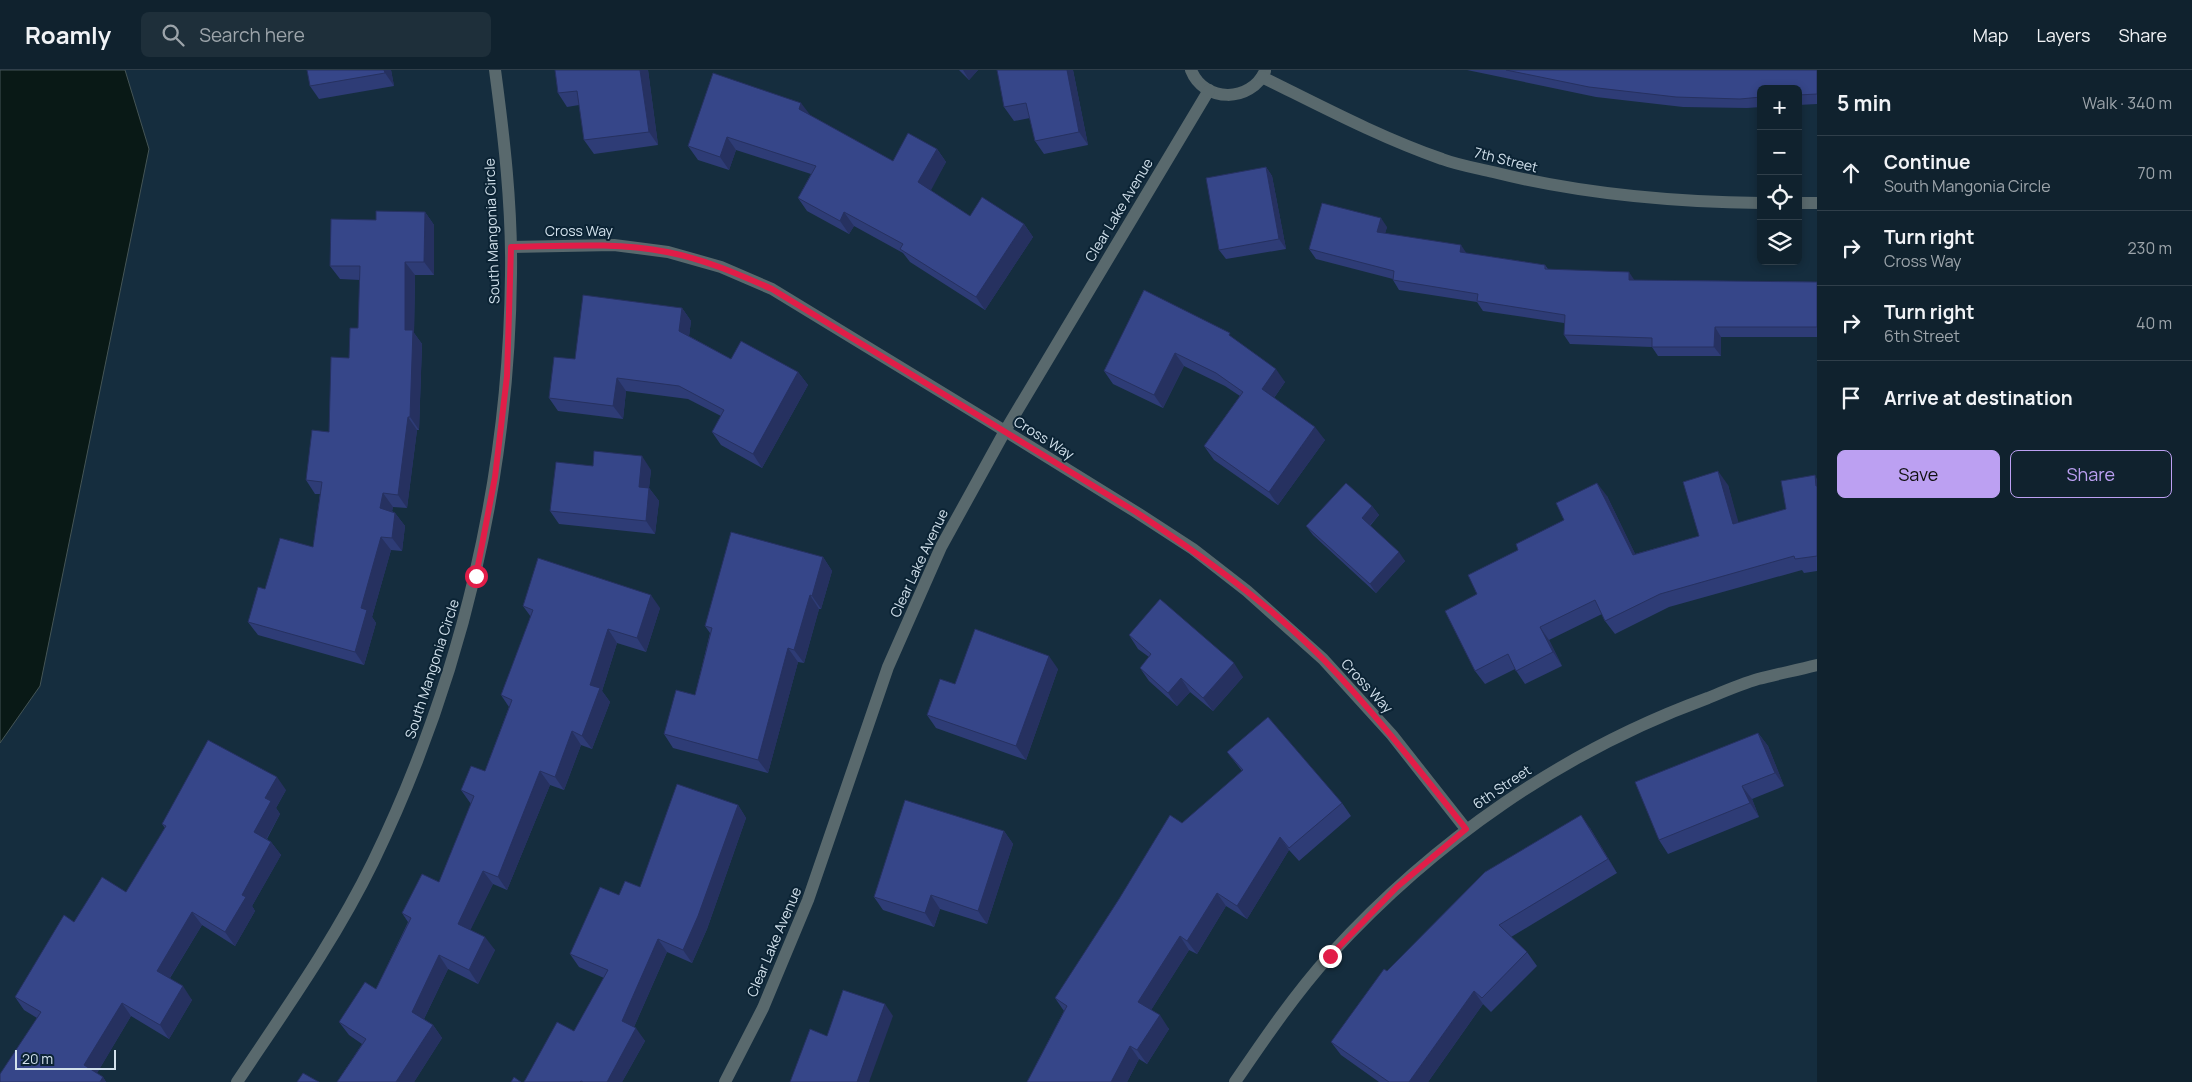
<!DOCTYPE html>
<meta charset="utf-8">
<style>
:root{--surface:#10222e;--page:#1e2f3a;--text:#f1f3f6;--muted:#9ca4aa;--line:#303f4a;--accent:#bca0f2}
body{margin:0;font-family:Manrope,sans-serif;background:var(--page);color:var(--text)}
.controls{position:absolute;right:15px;top:15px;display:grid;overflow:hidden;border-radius:8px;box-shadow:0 2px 8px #0003}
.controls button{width:45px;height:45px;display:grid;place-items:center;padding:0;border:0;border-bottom:1px solid var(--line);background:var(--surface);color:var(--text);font:25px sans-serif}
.scale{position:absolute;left:15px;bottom:12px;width:101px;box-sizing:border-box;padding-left:5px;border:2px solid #d2e1ec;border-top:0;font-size:14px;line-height:18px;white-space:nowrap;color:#d2e1ec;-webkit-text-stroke:4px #0b2334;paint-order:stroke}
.stop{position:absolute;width:15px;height:15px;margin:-11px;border:4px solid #e11d48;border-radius:50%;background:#fff}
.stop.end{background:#e11d48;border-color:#fff;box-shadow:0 1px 5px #0008}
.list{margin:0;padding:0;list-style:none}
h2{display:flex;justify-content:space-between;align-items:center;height:65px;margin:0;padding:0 20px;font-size:21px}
h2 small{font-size:16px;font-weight:400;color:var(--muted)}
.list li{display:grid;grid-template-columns:32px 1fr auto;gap:15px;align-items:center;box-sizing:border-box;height:75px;padding:0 20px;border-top:1px solid var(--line)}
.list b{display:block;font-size:19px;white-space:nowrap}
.list p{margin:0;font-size:16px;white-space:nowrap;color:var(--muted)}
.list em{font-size:16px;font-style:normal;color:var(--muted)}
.actions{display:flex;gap:10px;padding:15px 20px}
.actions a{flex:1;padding:11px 0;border:1px solid var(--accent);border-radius:8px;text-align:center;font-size:18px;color:var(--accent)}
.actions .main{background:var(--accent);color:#111}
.icon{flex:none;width:28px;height:28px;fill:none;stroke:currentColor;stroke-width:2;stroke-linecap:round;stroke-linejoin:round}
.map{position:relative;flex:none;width:1817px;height:1012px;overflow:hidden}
header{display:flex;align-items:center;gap:30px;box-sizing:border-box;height:70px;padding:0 25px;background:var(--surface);border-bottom:1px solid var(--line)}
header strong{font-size:24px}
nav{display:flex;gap:28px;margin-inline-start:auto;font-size:18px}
.search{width:350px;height:45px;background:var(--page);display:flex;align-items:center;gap:12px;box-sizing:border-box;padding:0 18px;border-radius:8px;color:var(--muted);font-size:19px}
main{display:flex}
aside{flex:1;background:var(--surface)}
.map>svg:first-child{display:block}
.water{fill:#091916;stroke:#455556}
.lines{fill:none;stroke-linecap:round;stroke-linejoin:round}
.street{stroke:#59696d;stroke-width:12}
.wall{fill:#2e3c76}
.shaded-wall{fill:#263160}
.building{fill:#364689;stroke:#263160}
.route{stroke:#e11d48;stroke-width:6}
.labels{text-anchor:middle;stroke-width:4;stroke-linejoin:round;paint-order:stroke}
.street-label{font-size:14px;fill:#d2e1ec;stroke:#0b2334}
</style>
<header>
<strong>Roamly</strong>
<div class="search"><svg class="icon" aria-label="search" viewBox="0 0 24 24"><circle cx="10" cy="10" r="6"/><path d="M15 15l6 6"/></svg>Search here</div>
<nav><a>Map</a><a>Layers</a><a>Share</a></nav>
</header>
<main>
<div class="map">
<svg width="1817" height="1012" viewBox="0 0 1817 1012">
<rect width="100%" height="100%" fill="#152d3e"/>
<path class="water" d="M0,0H125L149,79L40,616L0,673Z"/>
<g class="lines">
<g class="street">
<path d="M1191,0C1204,33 1251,33 1265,1"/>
<path d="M1262,7C1321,36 1379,67 1442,89C1458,95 1476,98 1493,102C1581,124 1671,132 1761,133"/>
<path d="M1798,133H1817"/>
<path d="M511,177L614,175L668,182L721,197L772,219L1005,361L1136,442L1193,479L1247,521L1323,589L1392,665L1466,759"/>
<path d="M237,1012C285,940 335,870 373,792C462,608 509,408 511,204C512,136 504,67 495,0"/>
<path d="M725,1012L763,938L808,830L888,597L941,477L1005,361L1209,20"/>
<path d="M1235,1012C1265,968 1295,924 1330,885C1435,770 1563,681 1708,628C1725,621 1741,614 1758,609C1778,604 1797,600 1817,595"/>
</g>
</g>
<g class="wall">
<path d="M391,0L394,16L319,29L310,16Z"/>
<path d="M555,0H648L658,75L594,84L584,70L579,35L567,37L558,23Z"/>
<path d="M959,0H978L969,10Z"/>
<path d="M1073,0L1088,75L1044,84L1035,71L1030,48L1014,51L1004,37Z"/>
<path d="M1467,0H1817V34L1798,35V19H1761V37L1747,38L1683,37L1596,27Z"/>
<path d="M810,45L893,91L937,79L946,92L930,120L970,146L1024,154L1033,167L985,240L910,192L903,183L854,156L849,164L807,141L798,128L811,104L736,80L729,100L698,90L688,76Z"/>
<path d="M1266,97L1272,106L1286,179L1226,189L1219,180Z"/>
<path d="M425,142L434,155V205H415L414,263L422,274L419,360H417L407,438L393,437L392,441L395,443L405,456L402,481L391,480L372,547L376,553L364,595L258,565L248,552L265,519L313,477L320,424H315L306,410L329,362L349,288L358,258L360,210L340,209L330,196L376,150Z"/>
<path d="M1387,157L1385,163L1466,183L1545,195L1548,199L1634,210L1817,212V267H1721V286H1658L1652,277L1570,274L1564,265V253L1483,241L1477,232L1399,220L1393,210V209L1316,189L1309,179Z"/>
<path d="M1144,220L1234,269L1285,312L1274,328L1325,370L1278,435L1214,390L1204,376L1240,326L1225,316L1184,296L1163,338L1113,314L1104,301Z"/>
<path d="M682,238L691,251L689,266L731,289L798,302L808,315L762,398L721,375L712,362L721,346L688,329L626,321L623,349L558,341L549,328L575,289Z"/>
<path d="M593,396L651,400L649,418L659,431L655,464L559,454L550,441Z"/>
<path d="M1817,409V501L1804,503L1802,500L1669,537L1615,564L1605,551L1602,544L1549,570L1562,596L1525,614L1515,599L1485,614L1475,601L1477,524L1518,480L1564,450L1607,426L1635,484L1699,466L1728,415L1738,453L1786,439Z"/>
<path d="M1372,436L1379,445L1370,456L1405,491L1376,523L1313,465L1306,456Z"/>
<path d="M823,487L832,501L821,539H819L804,593L798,592L768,703L673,678L664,664L695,625L710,563L705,556Z"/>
<path d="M523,536L660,538L646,582L617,573L602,621L610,632L592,679L581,675L564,720L550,715L507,820L493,814L470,860L495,880L478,914L448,899L424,949L433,955L442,968L414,1012H337L362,974L349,965L339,952L376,919L408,852L402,843L439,812L471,734L461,720L485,701L509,637L501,625L531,547Z"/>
<path d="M1129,565L1243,607L1213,641L1190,622L1177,636L1149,611L1140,598L1149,587L1138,579Z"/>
<path d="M1058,599L1026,690L936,658L927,645L955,614Z"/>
<path d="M1758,663L1768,676L1784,716L1752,729L1759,747L1668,784L1659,770Z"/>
<path d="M1227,682L1342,733L1351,746L1299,791L1289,780L1247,849L1226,836L1197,884L1189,880L1151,940L1169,959L1147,994L1139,989L1127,1012H1027L1064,941L1055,928L1242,701Z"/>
<path d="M286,720L276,738L280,744L267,769L271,772L281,785L252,836L255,841L235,876L202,855L170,908L192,930L169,969L131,946L97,1003L103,1007L106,1012H0L37,948L24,940L15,927L74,852L126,822L165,758L162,754Z"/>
<path d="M738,735L746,748L707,859L692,893L667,882L634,957L645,971L622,1012H524L574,961L604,908L579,897L570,884L619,825L640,817Z"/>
<path d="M1590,758L1617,803L1511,867L1527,882L1537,896L1491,942L1483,934L1428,1012H1379L1341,985L1331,972L1387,901Z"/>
<path d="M1004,761L1013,774L987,854L940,839L934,857L883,840L874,827Z"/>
</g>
<g class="shaded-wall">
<path d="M384,0H391L394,16L385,3Z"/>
<path d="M640,0H648L658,75L649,62Z"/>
<path d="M963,0H978L969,10Z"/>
<path d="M1067,0H1073L1088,75L1079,62Z"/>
<path d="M801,33L811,46L799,39Z"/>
<path d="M727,67L736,80L729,100L720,87Z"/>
<path d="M937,79L946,92L928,126L918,112Z"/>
<path d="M1266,97L1272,106L1286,179L1279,169Z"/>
<path d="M425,142L434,155V205L424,192Z"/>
<path d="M844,142L854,156L849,164L840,151Z"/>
<path d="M1381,148L1387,157L1383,171L1377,162Z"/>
<path d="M1024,154L1033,167L985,240L976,227Z"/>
<path d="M1461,175L1467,184L1460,182Z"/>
<path d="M405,192L415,205L414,263L422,274L419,360L410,347L405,260Z"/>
<path d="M1629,202L1635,211L1629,210Z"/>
<path d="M682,238L691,251L688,274L679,261Z"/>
<path d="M1715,257L1721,267V286L1714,277Z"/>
<path d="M1175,283L1184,296L1163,338L1154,325Z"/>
<path d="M1276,299L1285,312L1271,332L1262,319Z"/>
<path d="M798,302L808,315L762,398L753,384Z"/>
<path d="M617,308L626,321L623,349L613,336Z"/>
<path d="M408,347L417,360L407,438L398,425Z"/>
<path d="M1315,357L1325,370L1278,435L1269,422Z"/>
<path d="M642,386L651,400L649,418L659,431L655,464L646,451L639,417Z"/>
<path d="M1718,401L1728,415L1743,468L1733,454Z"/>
<path d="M1815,405L1817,409V417L1816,416Z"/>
<path d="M1597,413L1607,426L1642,498L1633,485Z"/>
<path d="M383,423L393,437L390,451L380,438Z"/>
<path d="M1372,436L1379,445L1368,457L1362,448Z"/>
<path d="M395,443L405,456L402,481L392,468Z"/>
<path d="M381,467L391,480L372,547L376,553L364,595L355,582L361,538Z"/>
<path d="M1399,482L1405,491L1376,523L1370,514Z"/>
<path d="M823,487L832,501L821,539L812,526Z"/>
<path d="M651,525L660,538L646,582L637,568Z"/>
<path d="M810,525L819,539L804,593L794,580Z"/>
<path d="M1540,557L1549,570L1562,596L1553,582Z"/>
<path d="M608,559L617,573L602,621L610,632L592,679L582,666L590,615Z"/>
<path d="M788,578L798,592L768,703L758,690Z"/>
<path d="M1049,586L1058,599L1026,690L1016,676Z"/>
<path d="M1234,593L1243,607L1213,641L1203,628Z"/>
<path d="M1181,608L1190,622L1177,636L1168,623Z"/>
<path d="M572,661L581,675L564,720L555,707Z"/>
<path d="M1758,663L1768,676L1784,716L1775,703Z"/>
<path d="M540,701L550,715L507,820L498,807Z"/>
<path d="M277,707L286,720L276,738L280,744L263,775L254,762L265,728Z"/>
<path d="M1742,716L1752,729L1759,747L1750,733Z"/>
<path d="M738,735L746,748L707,859L692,893L683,880Z"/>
<path d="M1581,745L1590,758L1617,803L1608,789Z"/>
<path d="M1004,761L1013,774L987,854L978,841Z"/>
<path d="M1280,767L1289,780L1247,849L1237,836Z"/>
<path d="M271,772L281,785L252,836L255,841L235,876L225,862L242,825Z"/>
<path d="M483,801L493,814L467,867L458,854Z"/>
<path d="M1217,823L1226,836L1197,884L1187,871Z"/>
<path d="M931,825L940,839L934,857L925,843Z"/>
<path d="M192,842L202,855L166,914L157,901Z"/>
<path d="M1180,866L1189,880L1148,945L1138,932Z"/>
<path d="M485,867L495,880L478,914L469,900Z"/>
<path d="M658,869L667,882L631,964L622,951Z"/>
<path d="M439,885L448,899L421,955L412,942Z"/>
<path d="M183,916L192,930L169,969L160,955Z"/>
<path d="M1474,921L1483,934L1428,1012H1409Z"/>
<path d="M122,933L131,946L94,1008L84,995Z"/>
<path d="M885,934L893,946L869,1012H857Z"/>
<path d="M1160,945L1169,959L1147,994L1137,980Z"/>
<path d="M433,955L442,968L414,1012H396Z"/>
<path d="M636,958L645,971L622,1012H607Z"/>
<path d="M1130,976L1139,989L1127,1012H1111Z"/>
<path d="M103,1007L106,1012H100Z"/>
</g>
<g class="building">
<path d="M307,0H384L385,3L310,16Z"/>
<path d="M555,0H640L649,62L584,70L577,21L558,23Z"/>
<path d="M997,0H1067L1079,62L1035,71L1026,33L1004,37Z"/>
<path d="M1506,0H1817V24L1798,25V19H1761V27L1740,29L1676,27L1589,17Z"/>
<path d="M713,3L801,33L799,39L893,91L908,63L937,79L918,112L970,146L982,127L1024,154L976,227L900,179L903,174L844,142L840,151L798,128L816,96L727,67L720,87L688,76Z"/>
<path d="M1266,97L1279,169L1219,180L1206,108Z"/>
<path d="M1322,133L1381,148L1377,162L1461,175L1460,182L1545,195V199L1629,202V210L1817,212V257H1715L1714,277H1652V268L1564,265L1565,245L1477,231L1478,224L1393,210L1394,201L1309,179Z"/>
<path d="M376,141L425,142L424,192H405V260H413L410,347H408L398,425L383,423L380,438L395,443L392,468L381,467L361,538L367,540L355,582L248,552L258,517L265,519L280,468L313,477L322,412L306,410L312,360L329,362L331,287L349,288L350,258H358L360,196H330L331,149L376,150Z"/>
<path d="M1144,220L1230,263L1229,265L1276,299L1262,319L1315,357L1269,422L1204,376L1243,322L1216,303L1175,283L1154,325L1104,301Z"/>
<path d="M583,225L682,238L679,261L731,289L741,271L798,302L753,384L712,362L724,340L679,316L617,308L613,336L549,328L554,287L575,289Z"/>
<path d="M594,381L642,386L639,417L649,418L646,451L550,441L556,392L593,396Z"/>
<path d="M1718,401L1733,454L1786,439L1781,411L1815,405L1816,416H1817V486L1795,489L1794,486L1660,524L1605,551L1595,530L1540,557L1553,582L1516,601L1508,584L1475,601L1445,541L1477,524L1468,505L1518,480L1516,474L1564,450L1556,433L1597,413L1633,485L1699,466L1683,412Z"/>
<path d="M1346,413L1372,436L1362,448L1399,482L1370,514L1306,456Z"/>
<path d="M731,462L823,487L812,526L810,525L794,580L788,578L758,690L664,664L676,620L695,625L712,558L705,556Z"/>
<path d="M538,488L651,525L637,568L608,559L590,615L600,618L582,666L572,661L555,707L540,701L498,807L483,801L458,854L485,867L469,900L439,885L412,942L433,955L396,1012H337L366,969L339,952L365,912L376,919L411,848L402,843L422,804L439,812L474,726L461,720L471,696L485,701L512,630L501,625L533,540L523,536Z"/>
<path d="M1160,529L1234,593L1203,628L1181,608L1168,623L1140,598L1151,584L1129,565Z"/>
<path d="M975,559L1049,586L1016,676L927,645L940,609L955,614Z"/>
<path d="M1268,647L1342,733L1289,778L1280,767L1237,836L1217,823L1187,871L1180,866L1138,932L1160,945L1137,980L1130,976L1111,1012H1027L1067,936L1055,928L1119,829L1170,745L1182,753L1243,700L1227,682Z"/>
<path d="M1758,663L1775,703L1742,716L1750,733L1659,770L1635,712Z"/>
<path d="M208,670L277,707L265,728L271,731L254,762L271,772L242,825L246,827L225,862L192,842L157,901L183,916L160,955L122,933L84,995L103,1007L100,1012H0V1004L41,942L15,927L64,845L74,852L102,807L126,822L166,756L162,754Z"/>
<path d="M677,714L738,735L698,846L683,880L658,869L622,951L636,958L607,1012H583L581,1011L580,1012H524L557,952L574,961L608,900L570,884L600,817L619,825L625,811L640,817Z"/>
<path d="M905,730L1004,761L978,841L931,825L925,843L874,827Z"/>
<path d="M1581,745L1608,789L1499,855L1527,882L1482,928L1474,921L1409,1012H1389L1331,972L1384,899L1387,901L1485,802Z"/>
<path d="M843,920L885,934L857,1012H790L810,959L827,966Z"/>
<path d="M303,1003L319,1012H297Z"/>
<path d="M514,1007L521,1012H511Z"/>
</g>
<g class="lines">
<path class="route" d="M476,506L495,407L507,306L511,177C563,176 616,172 667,182C704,189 738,204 772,219L1136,442C1202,486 1268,533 1324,590C1375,643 1420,701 1466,759L1397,817L1330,886"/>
</g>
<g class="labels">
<g class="street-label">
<text transform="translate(1506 90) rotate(14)" y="5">7th Street</text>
<text transform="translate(1119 140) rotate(-59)" y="5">Clear Lake Avenue</text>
<text transform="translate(492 161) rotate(-92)" y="5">South Mangonia Circle</text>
<text x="579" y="166">Cross Way</text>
<text transform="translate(1044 368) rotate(32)" y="5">Cross Way</text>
<text transform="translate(919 493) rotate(-65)" y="5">Clear Lake Avenue</text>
<text transform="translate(432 599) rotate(-72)" y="5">South Mangonia Circle</text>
<text transform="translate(1367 616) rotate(47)" y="5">Cross Way</text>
<text transform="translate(1502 717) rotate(-34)" y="5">6th Street</text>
<text transform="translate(774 872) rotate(-67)" y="5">Clear Lake Avenue</text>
</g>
</g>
</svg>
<div class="controls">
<button>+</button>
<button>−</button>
<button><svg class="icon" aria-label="locate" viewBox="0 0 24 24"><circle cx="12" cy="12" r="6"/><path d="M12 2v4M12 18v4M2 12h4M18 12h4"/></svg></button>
<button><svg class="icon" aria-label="layers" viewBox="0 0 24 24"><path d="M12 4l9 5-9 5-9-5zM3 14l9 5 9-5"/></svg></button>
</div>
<div class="scale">20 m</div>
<div class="stop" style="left:476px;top:506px"></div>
<div class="stop end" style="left:1330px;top:886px"></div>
</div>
<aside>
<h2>5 min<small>Walk · 340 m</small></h2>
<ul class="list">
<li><svg class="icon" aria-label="ahead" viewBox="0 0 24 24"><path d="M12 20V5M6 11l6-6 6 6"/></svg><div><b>Continue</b><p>South Mangonia Circle</p></div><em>70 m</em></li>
<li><svg class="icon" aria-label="right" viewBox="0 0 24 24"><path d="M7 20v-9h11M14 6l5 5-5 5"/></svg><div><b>Turn right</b><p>Cross Way</p></div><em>230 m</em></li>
<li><svg class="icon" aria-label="right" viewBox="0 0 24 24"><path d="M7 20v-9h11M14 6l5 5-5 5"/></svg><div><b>Turn right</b><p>6th Street</p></div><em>40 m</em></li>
<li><svg class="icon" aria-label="arrive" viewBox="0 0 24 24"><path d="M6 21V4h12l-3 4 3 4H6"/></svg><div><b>Arrive at destination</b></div></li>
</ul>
<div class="actions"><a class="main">Save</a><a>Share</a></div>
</aside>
</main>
